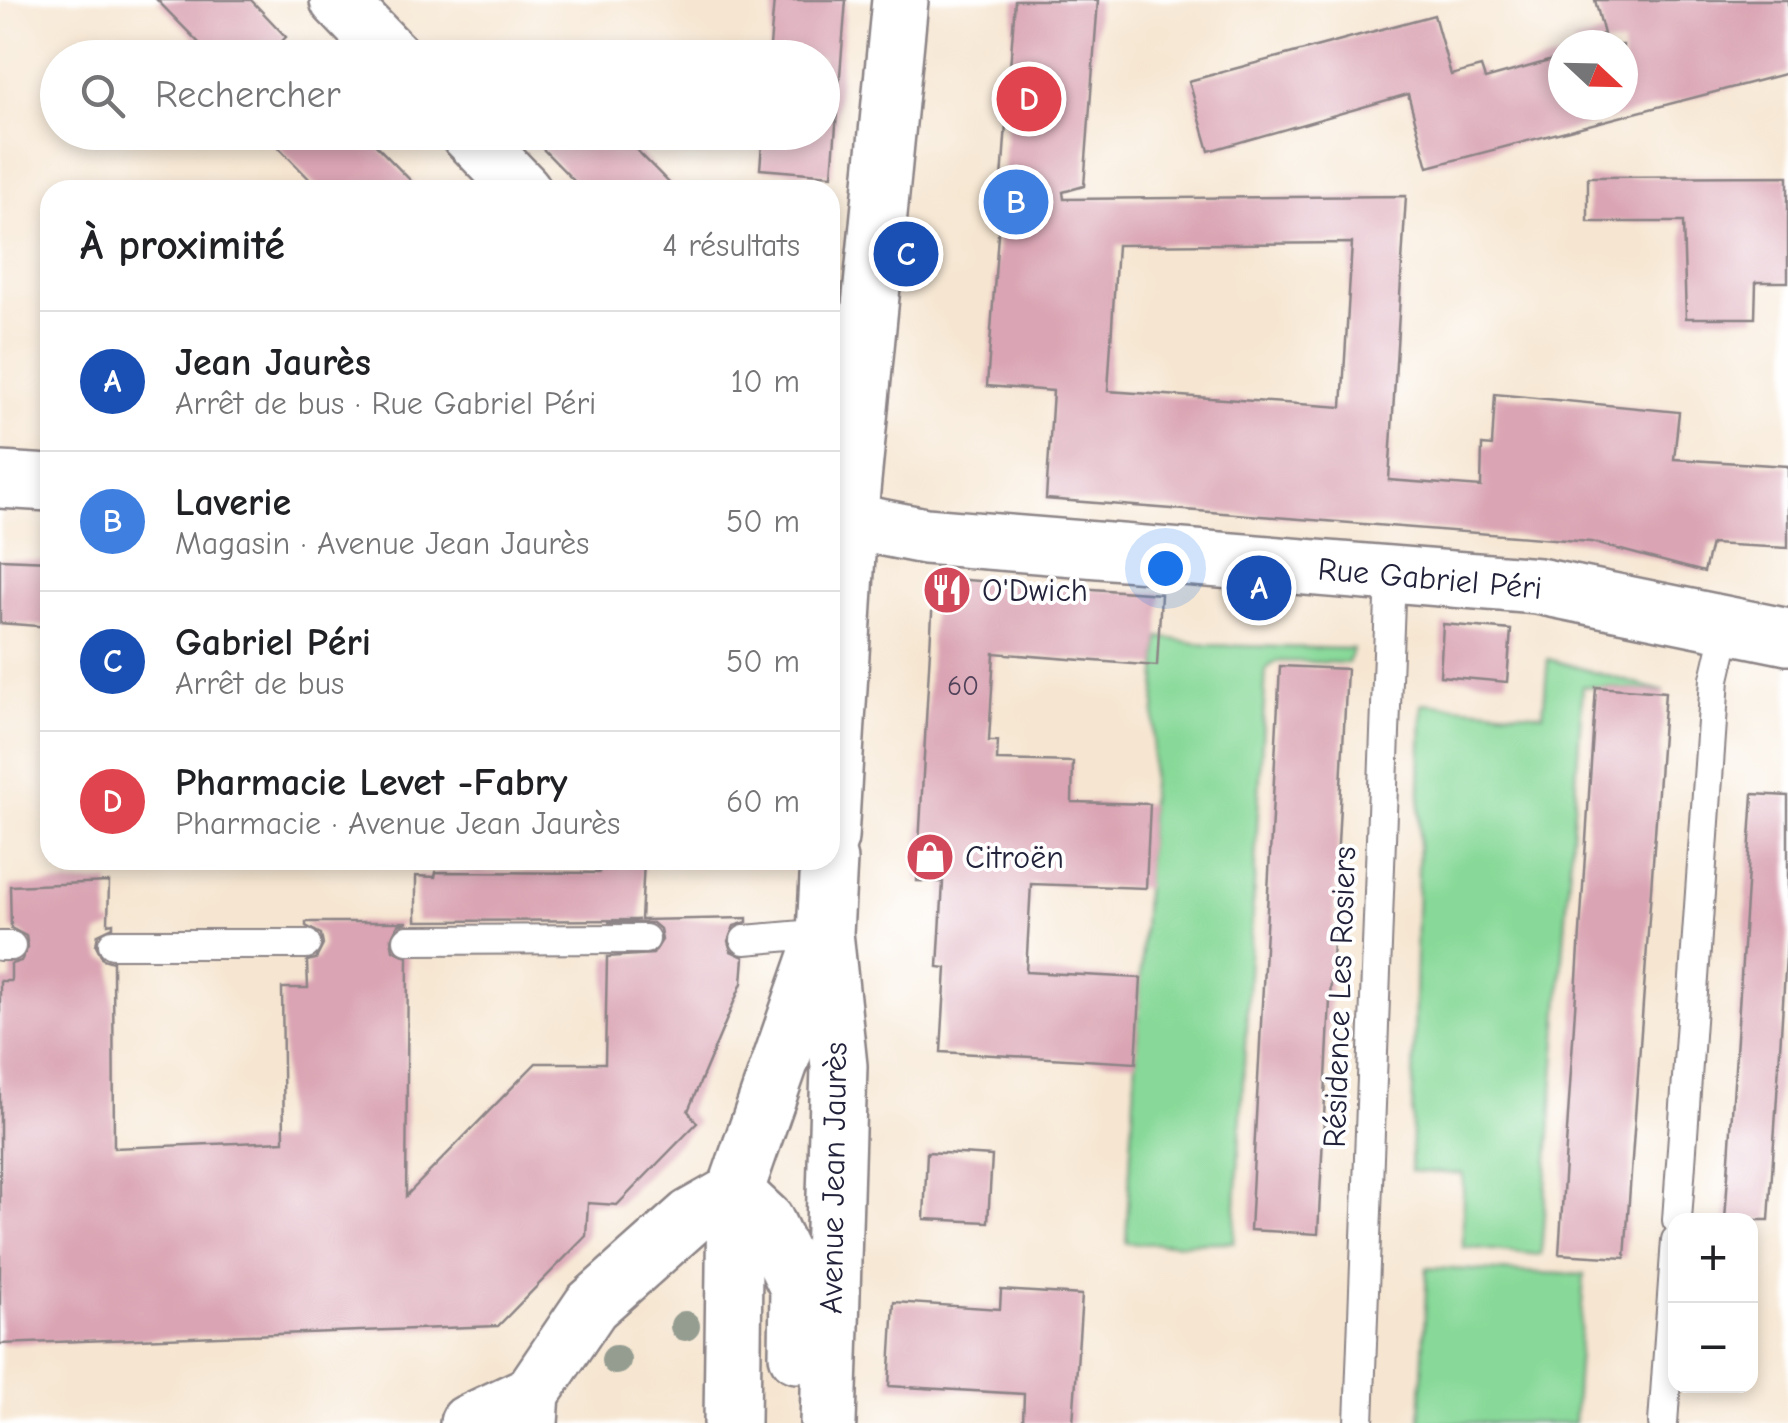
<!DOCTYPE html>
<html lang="fr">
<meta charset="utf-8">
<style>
:root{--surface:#fff;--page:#f6f6f6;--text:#202124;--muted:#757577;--line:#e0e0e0;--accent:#d1495b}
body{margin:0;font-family:"Comic Neue",sans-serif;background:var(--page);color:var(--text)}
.controls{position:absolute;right:30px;bottom:30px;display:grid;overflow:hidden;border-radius:20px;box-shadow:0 5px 15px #0003}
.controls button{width:90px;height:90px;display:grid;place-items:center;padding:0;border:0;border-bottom:2px solid var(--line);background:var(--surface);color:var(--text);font:50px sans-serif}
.compass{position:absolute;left:1548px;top:30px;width:90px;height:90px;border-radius:50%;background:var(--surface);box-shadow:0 5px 15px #0003;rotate:112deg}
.you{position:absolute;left:1165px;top:568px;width:35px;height:35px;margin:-25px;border:8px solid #fff;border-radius:50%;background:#1a73e8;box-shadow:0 0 0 15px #1a73e833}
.badge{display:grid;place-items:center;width:65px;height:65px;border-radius:50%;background:var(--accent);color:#fff;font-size:32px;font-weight:700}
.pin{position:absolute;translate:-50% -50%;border:5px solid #fff;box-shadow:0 2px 10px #0006}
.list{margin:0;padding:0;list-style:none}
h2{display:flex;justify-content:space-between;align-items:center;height:130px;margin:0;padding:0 40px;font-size:42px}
h2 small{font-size:32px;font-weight:400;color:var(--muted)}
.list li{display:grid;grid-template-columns:65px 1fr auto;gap:30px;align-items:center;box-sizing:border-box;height:140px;padding:0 40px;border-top:2px solid var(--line)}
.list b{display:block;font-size:38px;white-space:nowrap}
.list p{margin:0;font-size:32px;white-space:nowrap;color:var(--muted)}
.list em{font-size:32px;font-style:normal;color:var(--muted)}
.icon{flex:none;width:55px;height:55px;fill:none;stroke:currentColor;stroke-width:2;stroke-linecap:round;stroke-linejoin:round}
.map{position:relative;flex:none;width:1788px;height:1423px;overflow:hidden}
.search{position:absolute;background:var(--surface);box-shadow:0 5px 15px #0003;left:40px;top:40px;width:800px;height:110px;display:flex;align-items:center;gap:25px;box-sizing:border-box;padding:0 35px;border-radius:55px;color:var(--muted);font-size:38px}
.panel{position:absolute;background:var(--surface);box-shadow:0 5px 15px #0003;left:40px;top:180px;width:800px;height:690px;border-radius:30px}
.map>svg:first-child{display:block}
.green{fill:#88d999;stroke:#557e6a;stroke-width:2.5}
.building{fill:#daa4b4;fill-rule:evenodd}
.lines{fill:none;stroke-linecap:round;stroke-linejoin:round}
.service-casing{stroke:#8c8486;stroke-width:32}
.minor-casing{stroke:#8c8486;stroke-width:60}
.tertiary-casing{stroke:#8c8486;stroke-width:60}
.secondary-casing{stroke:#8c8486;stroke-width:60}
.service{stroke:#fff;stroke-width:28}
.minor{stroke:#fff;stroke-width:55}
.tertiary{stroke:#fff;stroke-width:55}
.secondary{stroke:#fff;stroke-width:55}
.tree{fill:#959d91}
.labels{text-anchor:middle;stroke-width:8;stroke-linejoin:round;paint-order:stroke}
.number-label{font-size:28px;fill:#504259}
.street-label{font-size:32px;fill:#22223b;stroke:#fff}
.poi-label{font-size:32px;fill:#22223b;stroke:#fff;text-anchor:start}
</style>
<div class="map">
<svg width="1788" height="1423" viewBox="0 0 1788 1423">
<rect width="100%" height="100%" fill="#fff"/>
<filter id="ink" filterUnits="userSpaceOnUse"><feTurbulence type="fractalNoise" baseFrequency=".01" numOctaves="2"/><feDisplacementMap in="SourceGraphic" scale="20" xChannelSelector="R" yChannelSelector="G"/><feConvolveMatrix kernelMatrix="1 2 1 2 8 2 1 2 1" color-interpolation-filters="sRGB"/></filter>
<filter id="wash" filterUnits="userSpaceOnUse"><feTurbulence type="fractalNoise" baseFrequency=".0048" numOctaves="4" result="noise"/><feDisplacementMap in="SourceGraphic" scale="40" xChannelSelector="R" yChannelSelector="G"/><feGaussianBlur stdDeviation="2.25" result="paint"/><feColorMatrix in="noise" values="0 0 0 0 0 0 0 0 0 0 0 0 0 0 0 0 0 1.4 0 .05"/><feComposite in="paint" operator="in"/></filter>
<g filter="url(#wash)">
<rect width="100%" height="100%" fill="#f6e6d1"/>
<g class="green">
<path d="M1159,637L1207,645L1353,649L1348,663L1277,661L1266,669L1234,1242C1198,1241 1162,1246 1126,1243Z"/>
<path d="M1548,659L1665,692L1583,686L1541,1255L1463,1247V1174L1411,1171L1422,703L1543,714Z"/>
<path d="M1427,1268L1584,1275L1574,1423H1420Z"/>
</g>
<g id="blocks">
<g class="building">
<path d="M157,0H251L286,37L266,58H203L208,52Z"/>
<path d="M774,0H846L832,175L760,169L763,132H822V58H769Z"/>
<path d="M1015,0H1098L1084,186L1063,192L1064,199L1406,196L1389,480L1481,487L1482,445L1492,446L1495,394L1679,412L1674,459L1788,466V548L1711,544L1704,572L1591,542L1046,499L1053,391L987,386ZM1352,243L1342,407L1108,391L1117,245Z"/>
<path d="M1595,0H1788V73L1428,167L1408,94L1209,151L1189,81L1434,15L1451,75L1481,67L1485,79L1563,57V105H1623V45H1574L1573,42L1604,34Z"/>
<path d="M264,132H363L420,190H320Z"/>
<path d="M556,132H639L629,142L676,190H583L541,147Z"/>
<path d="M1788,176V282H1756L1755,318H1686L1683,222H1588V177Z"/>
<path d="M0,559L50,561V627L0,623Z"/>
<path d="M951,579L1161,594L1157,666L994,653L989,741H998L997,760L1073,762L1072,802L1150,804L1146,888L1031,884L1026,972L1141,978L1136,1063L941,1052L946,968L938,967L943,882L917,881L933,596Z"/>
<path d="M1443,624L1511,630L1507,682L1440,676Z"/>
<path d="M1280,666L1347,669L1318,1234L1250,1230Z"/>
<path d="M1596,687L1665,692L1625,1258L1559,1254Z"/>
<path d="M1753,794L1788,796V925L1769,1220H1725Z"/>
<path d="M599,860H644L641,920L747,918V922L734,926L728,941L731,951L744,957L742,983L688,1111L697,1123L617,1205L588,1203L586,1236L498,1326L0,1344V981H11V964L21,961L28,947L26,936L11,928L10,886L109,882L108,924L113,923V927L98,934L96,945L103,959L113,962L114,1148L284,1141L282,988H308L307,961L316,959L323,945L321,934L306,926V922H408L398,925L391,939L393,950L408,957L406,1196L536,1063H605L607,957L653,954L662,940L660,929L653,923L608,922L639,920L416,921V876L435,877L436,872L599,873Z"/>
<path d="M927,1152L992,1156L988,1222L924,1219Z"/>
<path d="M1001,1290L1082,1295L1073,1423H1023L1024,1394L889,1386L894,1302L1000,1309Z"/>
</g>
</g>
</g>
<g filter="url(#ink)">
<use href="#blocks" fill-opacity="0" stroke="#8c8486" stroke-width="2.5"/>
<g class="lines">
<g class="service-casing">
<g id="service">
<path d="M408,940L645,939"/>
<path d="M745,940L825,933"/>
<path d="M113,944H306"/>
<path d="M0,946H11"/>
<path d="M1677,1220L1715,679L1728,623"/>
<path d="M1359,1423L1391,574"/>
<path d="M1663,1423L1676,1240"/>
</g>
</g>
<g class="minor-casing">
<g id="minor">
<path d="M338,0L394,58"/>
<path d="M467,132L523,190"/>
<path d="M0,480L50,483"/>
<path d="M830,522L849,521L925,536L1538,586L1788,637"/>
</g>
</g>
<g class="tertiary-casing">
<path id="tertiary" d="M468,1423L532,1393"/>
</g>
<g class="secondary-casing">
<g id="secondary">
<path d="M830,838L849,521L900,0"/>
<path d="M735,1192L766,1221L798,1288L797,1355"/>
<path d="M530,1423L532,1393L591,1306L691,1217L735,1192"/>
<path d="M732,1423L735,1192L821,945"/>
<path d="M828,1423L839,1066L825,933L829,860"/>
</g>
</g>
<use href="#service" class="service"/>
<use href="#minor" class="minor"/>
<use href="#tertiary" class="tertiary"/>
<use href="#secondary" class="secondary"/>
</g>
<g class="tree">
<circle cx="685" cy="1326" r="15"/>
<circle cx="616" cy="1360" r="15"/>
</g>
</g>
<defs>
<g id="restaurant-disc" transform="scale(2.5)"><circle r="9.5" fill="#d1495b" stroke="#fff"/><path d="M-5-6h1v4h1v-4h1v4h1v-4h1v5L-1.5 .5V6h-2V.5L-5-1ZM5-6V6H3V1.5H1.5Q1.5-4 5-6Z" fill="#fff"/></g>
<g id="shop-disc" transform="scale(2.5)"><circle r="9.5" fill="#d1495b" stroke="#fff"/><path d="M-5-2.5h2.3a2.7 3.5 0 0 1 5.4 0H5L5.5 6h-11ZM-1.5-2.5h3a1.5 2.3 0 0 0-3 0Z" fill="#fff"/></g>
</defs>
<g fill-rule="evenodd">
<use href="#restaurant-disc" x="947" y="590"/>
<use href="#shop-disc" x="930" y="857"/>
</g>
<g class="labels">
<g class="number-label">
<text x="963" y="695">60</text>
</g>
<g class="street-label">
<text transform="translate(1430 578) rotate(5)" y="11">Rue Gabriel Péri</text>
<text transform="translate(1339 997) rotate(-88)" y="11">Résidence Les Rosiers</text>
<text transform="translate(833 1178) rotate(-89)" y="11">Avenue Jean Jaurès</text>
</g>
<g class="poi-label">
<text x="982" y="601">O'Dwich</text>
<text x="965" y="868">Citroën</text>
</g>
</g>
</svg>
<div class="controls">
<button>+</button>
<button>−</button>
</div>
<svg class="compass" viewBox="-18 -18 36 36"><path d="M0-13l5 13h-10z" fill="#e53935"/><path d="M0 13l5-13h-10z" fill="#757577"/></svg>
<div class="you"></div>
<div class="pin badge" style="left:1259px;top:588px;background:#1a4fb4">A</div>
<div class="pin badge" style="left:1016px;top:202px;background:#3f7fe0">B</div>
<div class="pin badge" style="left:906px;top:254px;background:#1a4fb4">C</div>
<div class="pin badge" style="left:1029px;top:99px;background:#e0444e">D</div>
<div class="search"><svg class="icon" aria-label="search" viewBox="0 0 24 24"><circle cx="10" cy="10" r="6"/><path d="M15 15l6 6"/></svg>Rechercher</div>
<section class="panel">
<h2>À proximité<small>4 résultats</small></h2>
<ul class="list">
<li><span class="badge" style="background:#1a4fb4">A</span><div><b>Jean Jaurès</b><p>Arrêt de bus · Rue Gabriel Péri</p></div><em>10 m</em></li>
<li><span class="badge" style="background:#3f7fe0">B</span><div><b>Laverie</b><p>Magasin · Avenue Jean Jaurès</p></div><em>50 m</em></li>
<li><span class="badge" style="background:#1a4fb4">C</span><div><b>Gabriel Péri</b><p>Arrêt de bus</p></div><em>50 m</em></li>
<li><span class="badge" style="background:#e0444e">D</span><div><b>Pharmacie Levet -Fabry</b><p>Pharmacie · Avenue Jean Jaurès</p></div><em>60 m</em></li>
</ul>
</section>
</div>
